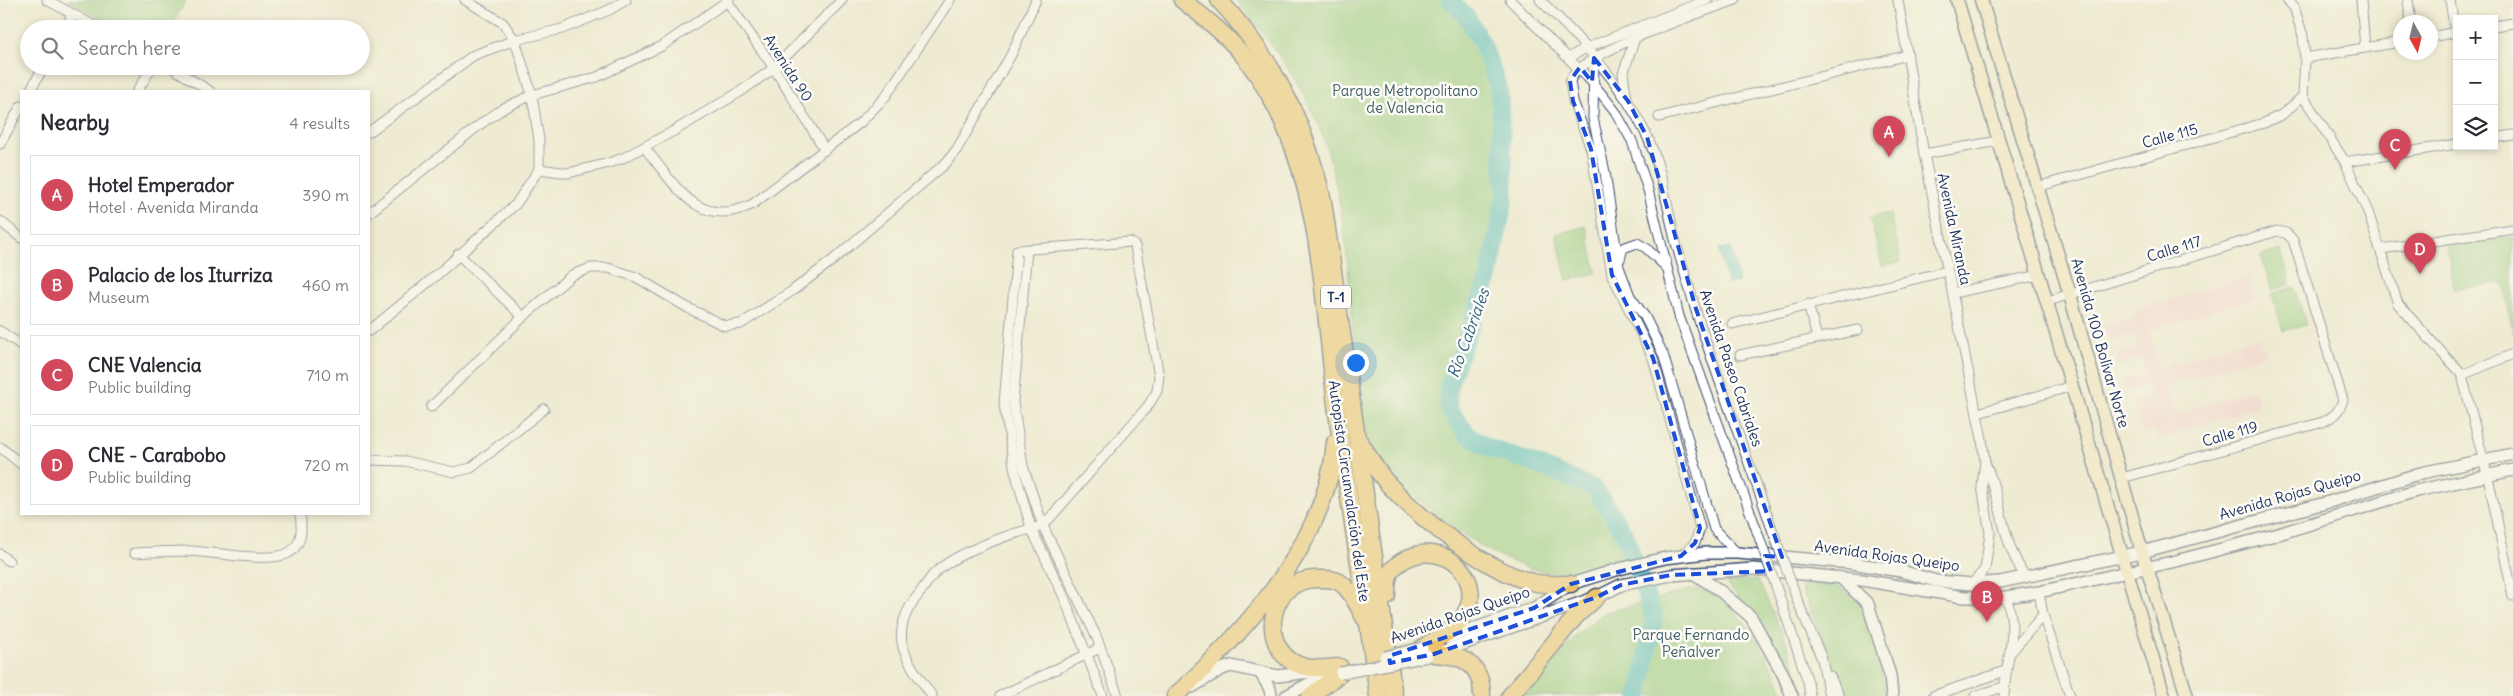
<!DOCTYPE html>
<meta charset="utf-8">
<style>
:root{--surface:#fff;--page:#f7f7f7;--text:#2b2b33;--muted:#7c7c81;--line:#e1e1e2;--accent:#d1495b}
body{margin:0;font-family:Delius,sans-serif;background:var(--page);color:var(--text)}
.controls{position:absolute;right:15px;top:15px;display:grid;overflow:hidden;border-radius:0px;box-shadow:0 2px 8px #0003}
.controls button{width:45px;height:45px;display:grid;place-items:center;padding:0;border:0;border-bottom:1px solid var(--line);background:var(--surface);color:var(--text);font:25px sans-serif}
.compass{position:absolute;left:2393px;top:15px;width:45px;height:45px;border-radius:50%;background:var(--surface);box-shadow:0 2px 8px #0003;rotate:172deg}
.you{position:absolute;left:1355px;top:362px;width:18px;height:18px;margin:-12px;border:4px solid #fff;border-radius:50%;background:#1a73e8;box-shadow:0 0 0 8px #1a73e833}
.badge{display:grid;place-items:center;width:32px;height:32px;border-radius:50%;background:var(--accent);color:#fff;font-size:16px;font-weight:700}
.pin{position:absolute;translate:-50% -41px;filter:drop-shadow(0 1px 2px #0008)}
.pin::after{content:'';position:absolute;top:26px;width:18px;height:15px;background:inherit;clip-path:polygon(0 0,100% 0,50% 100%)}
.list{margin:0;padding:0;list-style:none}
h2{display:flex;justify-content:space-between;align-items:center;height:65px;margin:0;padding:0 20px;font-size:21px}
h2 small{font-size:16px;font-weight:400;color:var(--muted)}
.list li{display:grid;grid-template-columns:32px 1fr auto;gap:15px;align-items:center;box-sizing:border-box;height:80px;margin:0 10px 10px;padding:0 10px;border:1px solid var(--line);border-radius:0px}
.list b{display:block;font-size:19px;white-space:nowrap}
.list p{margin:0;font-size:16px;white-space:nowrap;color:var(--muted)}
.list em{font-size:16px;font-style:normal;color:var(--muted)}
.icon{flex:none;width:28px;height:28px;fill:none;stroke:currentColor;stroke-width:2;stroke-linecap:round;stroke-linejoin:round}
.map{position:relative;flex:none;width:2513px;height:696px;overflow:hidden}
.search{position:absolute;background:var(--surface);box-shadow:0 2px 8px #0003;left:20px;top:20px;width:350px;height:55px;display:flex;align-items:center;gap:12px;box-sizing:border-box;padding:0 18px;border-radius:28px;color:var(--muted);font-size:19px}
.panel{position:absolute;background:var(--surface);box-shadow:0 2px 8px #0003;left:20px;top:90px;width:350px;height:425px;border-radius:0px}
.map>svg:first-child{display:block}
.built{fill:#f7cfd1}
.green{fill:#92cc80;stroke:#567e6f}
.water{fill:#4bbbc0;stroke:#33758f}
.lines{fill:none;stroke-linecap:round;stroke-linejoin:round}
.river{stroke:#4bbbc0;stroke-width:18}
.minor-casing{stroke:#3b4b6f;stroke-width:11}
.tertiary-casing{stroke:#3b4b6f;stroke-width:14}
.secondary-casing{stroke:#3b4b6f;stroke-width:15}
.motorway-casing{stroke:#3b4b6f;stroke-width:19}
.minor{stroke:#fff;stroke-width:9}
.tertiary{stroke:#fff;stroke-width:11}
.secondary{stroke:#f8e7c3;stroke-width:12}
.motorway{stroke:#eec469;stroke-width:16}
.minor-bridge-casing{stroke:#3b4b6f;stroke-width:11;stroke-linecap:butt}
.tertiary-bridge-casing{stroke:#3b4b6f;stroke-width:14;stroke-linecap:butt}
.minor-bridge{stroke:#fff;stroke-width:9}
.tertiary-bridge{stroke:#fff;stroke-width:11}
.marked{fill:none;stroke:#1d4ed8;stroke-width:4;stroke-dasharray:10 6;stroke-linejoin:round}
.labels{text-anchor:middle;stroke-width:5;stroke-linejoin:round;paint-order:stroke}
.shield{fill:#fdfcf7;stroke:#5f6c8c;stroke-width:1}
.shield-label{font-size:14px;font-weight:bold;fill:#1b2f5e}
.street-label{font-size:15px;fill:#1b2f5e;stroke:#fdfcf7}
.park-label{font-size:15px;fill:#3f5e68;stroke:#fdfcf7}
.water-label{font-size:16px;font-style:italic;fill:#2c6080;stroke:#fdfcf7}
</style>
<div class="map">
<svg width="2513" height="696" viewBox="0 0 2513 696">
<rect width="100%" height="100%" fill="#fdfcf7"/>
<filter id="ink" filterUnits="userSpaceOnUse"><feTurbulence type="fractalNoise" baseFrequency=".02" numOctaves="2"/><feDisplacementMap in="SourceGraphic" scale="10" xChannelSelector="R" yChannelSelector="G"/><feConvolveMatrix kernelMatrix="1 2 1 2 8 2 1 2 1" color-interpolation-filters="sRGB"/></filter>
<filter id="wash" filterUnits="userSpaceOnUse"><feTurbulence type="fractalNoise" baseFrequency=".0096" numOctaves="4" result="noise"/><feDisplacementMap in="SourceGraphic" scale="20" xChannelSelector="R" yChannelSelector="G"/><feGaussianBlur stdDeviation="1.12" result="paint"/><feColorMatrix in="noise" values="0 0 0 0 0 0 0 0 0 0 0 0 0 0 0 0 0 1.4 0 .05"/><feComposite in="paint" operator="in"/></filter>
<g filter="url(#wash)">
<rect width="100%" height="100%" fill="#efebd2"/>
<path class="built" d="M2248,276L2255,298L2149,331L2161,366L2260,336L2266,354L2166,386L2175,414L2254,389L2259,407L2159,439L2155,430L2142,434L2133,402L2151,397L2148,386L2127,392L2123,379L2146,372L2142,358L2119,365L2116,354L2138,347L2134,336L2110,343L2105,326L2136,317L2135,310Z"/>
<g class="green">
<path d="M68,0H186L170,29H119Z"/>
<path d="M1236,0H1443L1464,19L1481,46L1493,74L1500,107L1505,153L1503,210L1497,257L1450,374L1447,398L1459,431L1488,454L1601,493L1630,543L1635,557C1617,562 1589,573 1570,574C1531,575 1488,553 1457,530C1421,504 1387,480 1367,438C1357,418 1357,375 1355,352C1349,286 1347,220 1329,156C1313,97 1274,46 1236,0Z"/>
<path d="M1890,213L1901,262L1882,266L1870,217Z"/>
<path d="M1586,226L1597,273L1567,280L1556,234Z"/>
<path d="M2513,236V334L2503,282L2454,289L2447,245Z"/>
<path d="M2281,250L2291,284L2272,290L2261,256Z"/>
<path d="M2294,287L2306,325L2283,331L2272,294Z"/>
<path d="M1758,580L1788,646L1804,696H1796L1755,619L1726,582Z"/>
<path d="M1814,584C1822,585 1832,585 1840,588C1870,602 1877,656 1885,685V696H1848L1840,683L1801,587Z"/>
<path d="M1693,589C1738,592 1770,660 1785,696H1525L1577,634L1604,613Z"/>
</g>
<path class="water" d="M1731,247L1739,282L1727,284L1719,249Z"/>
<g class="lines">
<path class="river" d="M1450,0L1466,16L1483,45L1499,89L1505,196L1489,277L1448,387L1449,410L1468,435L1487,447L1541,466L1595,489L1624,533L1654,617L1639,696"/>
</g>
</g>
<g filter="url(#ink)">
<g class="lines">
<g class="minor-casing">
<g id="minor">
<path d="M47,0L100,29"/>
<path d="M1510,0L1592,82L1615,111L1632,141L1648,190L1679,316L1757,531"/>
<path d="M1540,0C1581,39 1622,84 1647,136C1661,166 1666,200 1673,231C1679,257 1688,282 1695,308C1718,381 1746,453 1771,526"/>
<path d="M1898,0L1924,154L1982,439L1985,462L1982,486L1990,533L1985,569L1972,584"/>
<path d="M2287,0L2294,7L2303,36L2305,58L2303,96L2345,162L2368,212L2398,304L2462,375L2489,482L2513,596"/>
<path d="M2361,0L2365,48"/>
<path d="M2408,0L2411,22"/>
<path d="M2450,0L2455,33"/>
<path d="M727,1L774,68L825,150"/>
<path d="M2494,26L2513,23"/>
<path d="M65,29L72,15"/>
<path d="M2430,37L2457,32"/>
<path d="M1568,58L1586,48L1707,0"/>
<path d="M1594,58L1593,118L1605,172L1619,267L1630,296L1645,317L1663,354L1714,529L1737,553"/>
<path d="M2305,58L2400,42"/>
<path d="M169,66L210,91"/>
<path d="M30,91L44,66"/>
<path d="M137,91L153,66"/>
<path d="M1627,99L1623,74L1635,38"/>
<path d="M1659,117L1908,55"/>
<path d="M369,132L474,55L515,40L562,29L609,10L626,0"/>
<path d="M2494,138L2513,135"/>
<path d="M0,144L21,106"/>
<path d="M644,147C676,185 697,231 753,204L861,122L885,97L950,0"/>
<path d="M1924,154L1999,141"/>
<path d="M2345,162L2457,144"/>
<path d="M539,169L568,173L609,163L623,158L672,132L740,92L774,68L842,0"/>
<path d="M2037,187L2264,123L2283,114L2303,96"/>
<path d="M369,213L482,123L504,108L532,95L597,77L626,63L662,46L729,0"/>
<path d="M0,221L21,238"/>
<path d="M2381,249L2513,229"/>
<path d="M1027,250L1013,402L1023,466L1043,526L1097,638L1118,696"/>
<path d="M458,254L523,317"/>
<path d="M1620,259L1623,248L1637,243L1646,248L1666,267"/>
<path d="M1953,293L2040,275"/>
<path d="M2048,301L2277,231L2286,233L2293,240L2343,400C2339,412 2334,416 2323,422L2122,478"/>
<path d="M1808,304L1817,338"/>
<path d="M1732,324L1947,271"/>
<path d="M0,331L21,345"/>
<path d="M369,331L438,274L516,204L539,169V140L532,95L515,40L503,23L465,0"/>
<path d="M1740,355L1858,330"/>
<path d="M2462,375L2513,354"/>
<path d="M431,407L523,317L572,275L591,268H608L636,277L688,308L725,326L741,324L792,291L833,260L946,163L957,149L1011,55L1036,0"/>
<path d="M1978,413L2072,386"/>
<path d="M0,447L21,464"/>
<path d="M369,460L405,461L454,472L471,468L544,409"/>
<path d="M1985,463C2003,501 2001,543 2026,577"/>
<path d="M134,553C153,552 172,551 191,551C213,552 273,564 290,552C303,543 302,528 300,514"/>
<path d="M0,554L9,561"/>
<path d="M1681,556L1695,543L1700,528L1653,358L1612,275L1591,149L1573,101L1570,81C1579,52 1704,12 1735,0"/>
<path d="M2039,592L2043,615L2070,696"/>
<path d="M1798,602L1822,659L1829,696"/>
<path d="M1782,604L1808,682L1810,696"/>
<path d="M2011,652L2043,615"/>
<path d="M1830,676L1839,696"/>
<path d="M932,696C921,680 906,662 902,643C899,625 908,607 919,594C924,587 929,579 935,573C956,552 1014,532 1043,526L1148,406L1157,391L1159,376L1135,246L1130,242L1017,250L1004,404L1015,471L1031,528L1064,597L1103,696"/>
<path d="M1000,696L1100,648"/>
<path d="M1933,696L2005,671"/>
<path d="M1975,696L2004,687"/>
<path d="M2004,696C2005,657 2020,636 2006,597"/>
</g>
</g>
<g class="tertiary-casing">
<g id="tertiary">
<path d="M1693,573L1719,590L1751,617L1783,674L1792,696"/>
<path d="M1841,578L1868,604L1890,675L1892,696"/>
<path d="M1447,638L1534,608L1571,584L1619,569L1665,558L1706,553H1737L1851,563L1901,571L1936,581L1972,584L2000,582L2142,552L2329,502L2421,473L2513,454"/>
<path d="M1438,653L1597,597L1621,585L1671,575L1753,569L1862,580L1964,597H2006L2039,592L2176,561L2275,535L2416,491L2513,470"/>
<path d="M1261,674L1270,689L1271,696"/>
<path d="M1192,687L1222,669L1231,666L1278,676L1318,671"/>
<path d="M1286,696L1316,680L1332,676"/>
</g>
</g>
<g class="secondary-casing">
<g id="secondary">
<path d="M1957,0L2164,696"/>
<path d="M1981,0L2070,295L2142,552L2187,696"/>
</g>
</g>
<g class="motorway-casing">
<g id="motorway">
<path d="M1182,0C1205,18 1228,36 1246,59C1323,160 1321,292 1337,412C1349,507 1366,601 1378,696"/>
<path d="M1219,0C1274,60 1305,122 1323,201L1394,696"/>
<path d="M1360,442C1369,456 1377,472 1388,484C1419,518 1491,575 1537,583C1548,585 1560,584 1571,584"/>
<path d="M1387,596C1387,590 1387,582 1389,576C1390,571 1396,565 1401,562C1442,534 1493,582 1460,621C1451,633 1434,640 1422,648"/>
<path d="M1434,654C1463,655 1482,664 1482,696"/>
<path d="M1340,667C1330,667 1317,670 1306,667C1257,657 1264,580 1316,579C1324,579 1332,578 1339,582C1351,589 1358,607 1365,619"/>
<path d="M1175,696C1245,632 1328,541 1335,442"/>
<path d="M1310,696L1341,673"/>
<path d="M1510,696L1577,615L1597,597"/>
</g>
</g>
<use href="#minor" class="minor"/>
<use href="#tertiary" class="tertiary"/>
<use href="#secondary" class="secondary"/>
<use href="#motorway" class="motorway"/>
<g class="minor-bridge-casing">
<g id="minor-bridge">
<path d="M1771,526L1798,602"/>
<path d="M1757,531L1782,604"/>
</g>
</g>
<g class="tertiary-bridge-casing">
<g id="tertiary-bridge">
<path d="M1385,657L1422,648"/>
<path d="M1341,673L1427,656"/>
</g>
</g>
<use href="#minor-bridge" class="minor-bridge"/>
<use href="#tertiary-bridge" class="tertiary-bridge"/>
</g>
</g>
<path d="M0 0H2513V696H0ZM1594,58L1628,101L1647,137L1696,309L1782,557L1765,556L1771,571L1671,575L1621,585L1597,597L1434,654L1390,663L1389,656L1534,608L1571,584L1681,556L1695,543L1700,528L1653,358L1612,275L1591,149L1573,101L1570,81L1580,67L1592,82Z" fill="#efebd2" fill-opacity=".55" fill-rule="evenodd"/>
<path class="marked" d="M1594,58L1628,101L1647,137L1696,309L1782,557L1765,556L1771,571L1671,575L1621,585L1597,597L1434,654L1390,663L1389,656L1534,608L1571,584L1681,556L1695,543L1700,528L1653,358L1612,275L1591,149L1573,101L1570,81L1580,67L1592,82Z"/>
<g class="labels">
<rect class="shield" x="1321" y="285.5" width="30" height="23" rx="4"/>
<g class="shield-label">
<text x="1336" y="302">T-1</text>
</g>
<g class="street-label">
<text transform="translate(788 68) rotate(57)" y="5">Avenida 90</text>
<text transform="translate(2170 136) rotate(-15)" y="5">Calle 115</text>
<text transform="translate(1954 229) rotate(78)" y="5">Avenida Miranda</text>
<text transform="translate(2174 249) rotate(-17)" y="5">Calle 117</text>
<text transform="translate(2100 343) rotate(74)" y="5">Avenida 100 Bolívar Norte</text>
<text transform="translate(1731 368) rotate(71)" y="5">Avenida Paseo Cabriales</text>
<text transform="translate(2230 434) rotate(-16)" y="5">Calle 119</text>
<text transform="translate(1349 491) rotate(82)" y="5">Autopista Circunvalación del Este</text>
<text transform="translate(2290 495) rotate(-16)" y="5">Avenida Rojas Queipo</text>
<text transform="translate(1887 556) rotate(8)" y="5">Avenida Rojas Queipo</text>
<text transform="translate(1460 615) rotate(-19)" y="5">Avenida Rojas Queipo</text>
</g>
<g class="park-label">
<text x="1405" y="96">Parque Metropolitano<tspan x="1405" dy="17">de Valencia</tspan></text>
<text x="1691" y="640">Parque Fernando<tspan x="1691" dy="17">Peñalver</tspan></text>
</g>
<g class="water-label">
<text transform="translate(1468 333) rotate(-70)" y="6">Río Cabriales</text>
</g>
</g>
</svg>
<div class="controls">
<button>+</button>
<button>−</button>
<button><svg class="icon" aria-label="layers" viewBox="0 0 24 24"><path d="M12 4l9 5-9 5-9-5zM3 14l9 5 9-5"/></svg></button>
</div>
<svg class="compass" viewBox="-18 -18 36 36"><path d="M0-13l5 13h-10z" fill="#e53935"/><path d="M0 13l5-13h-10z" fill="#7c7c81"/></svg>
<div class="you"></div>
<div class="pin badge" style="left:1889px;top:157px">A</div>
<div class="pin badge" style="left:1987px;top:622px">B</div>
<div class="pin badge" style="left:2395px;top:170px">C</div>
<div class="pin badge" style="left:2420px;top:274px">D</div>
<div class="search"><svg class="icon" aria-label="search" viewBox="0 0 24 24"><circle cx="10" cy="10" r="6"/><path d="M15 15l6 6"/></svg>Search here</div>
<section class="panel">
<h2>Nearby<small>4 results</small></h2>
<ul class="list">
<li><span class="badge">A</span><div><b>Hotel Emperador</b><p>Hotel · Avenida Miranda</p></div><em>390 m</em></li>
<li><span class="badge">B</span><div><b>Palacio de los Iturriza</b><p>Museum</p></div><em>460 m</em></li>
<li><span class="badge">C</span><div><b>CNE Valencia</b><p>Public building</p></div><em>710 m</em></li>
<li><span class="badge">D</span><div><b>CNE - Carabobo</b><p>Public building</p></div><em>720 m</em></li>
</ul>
</section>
</div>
